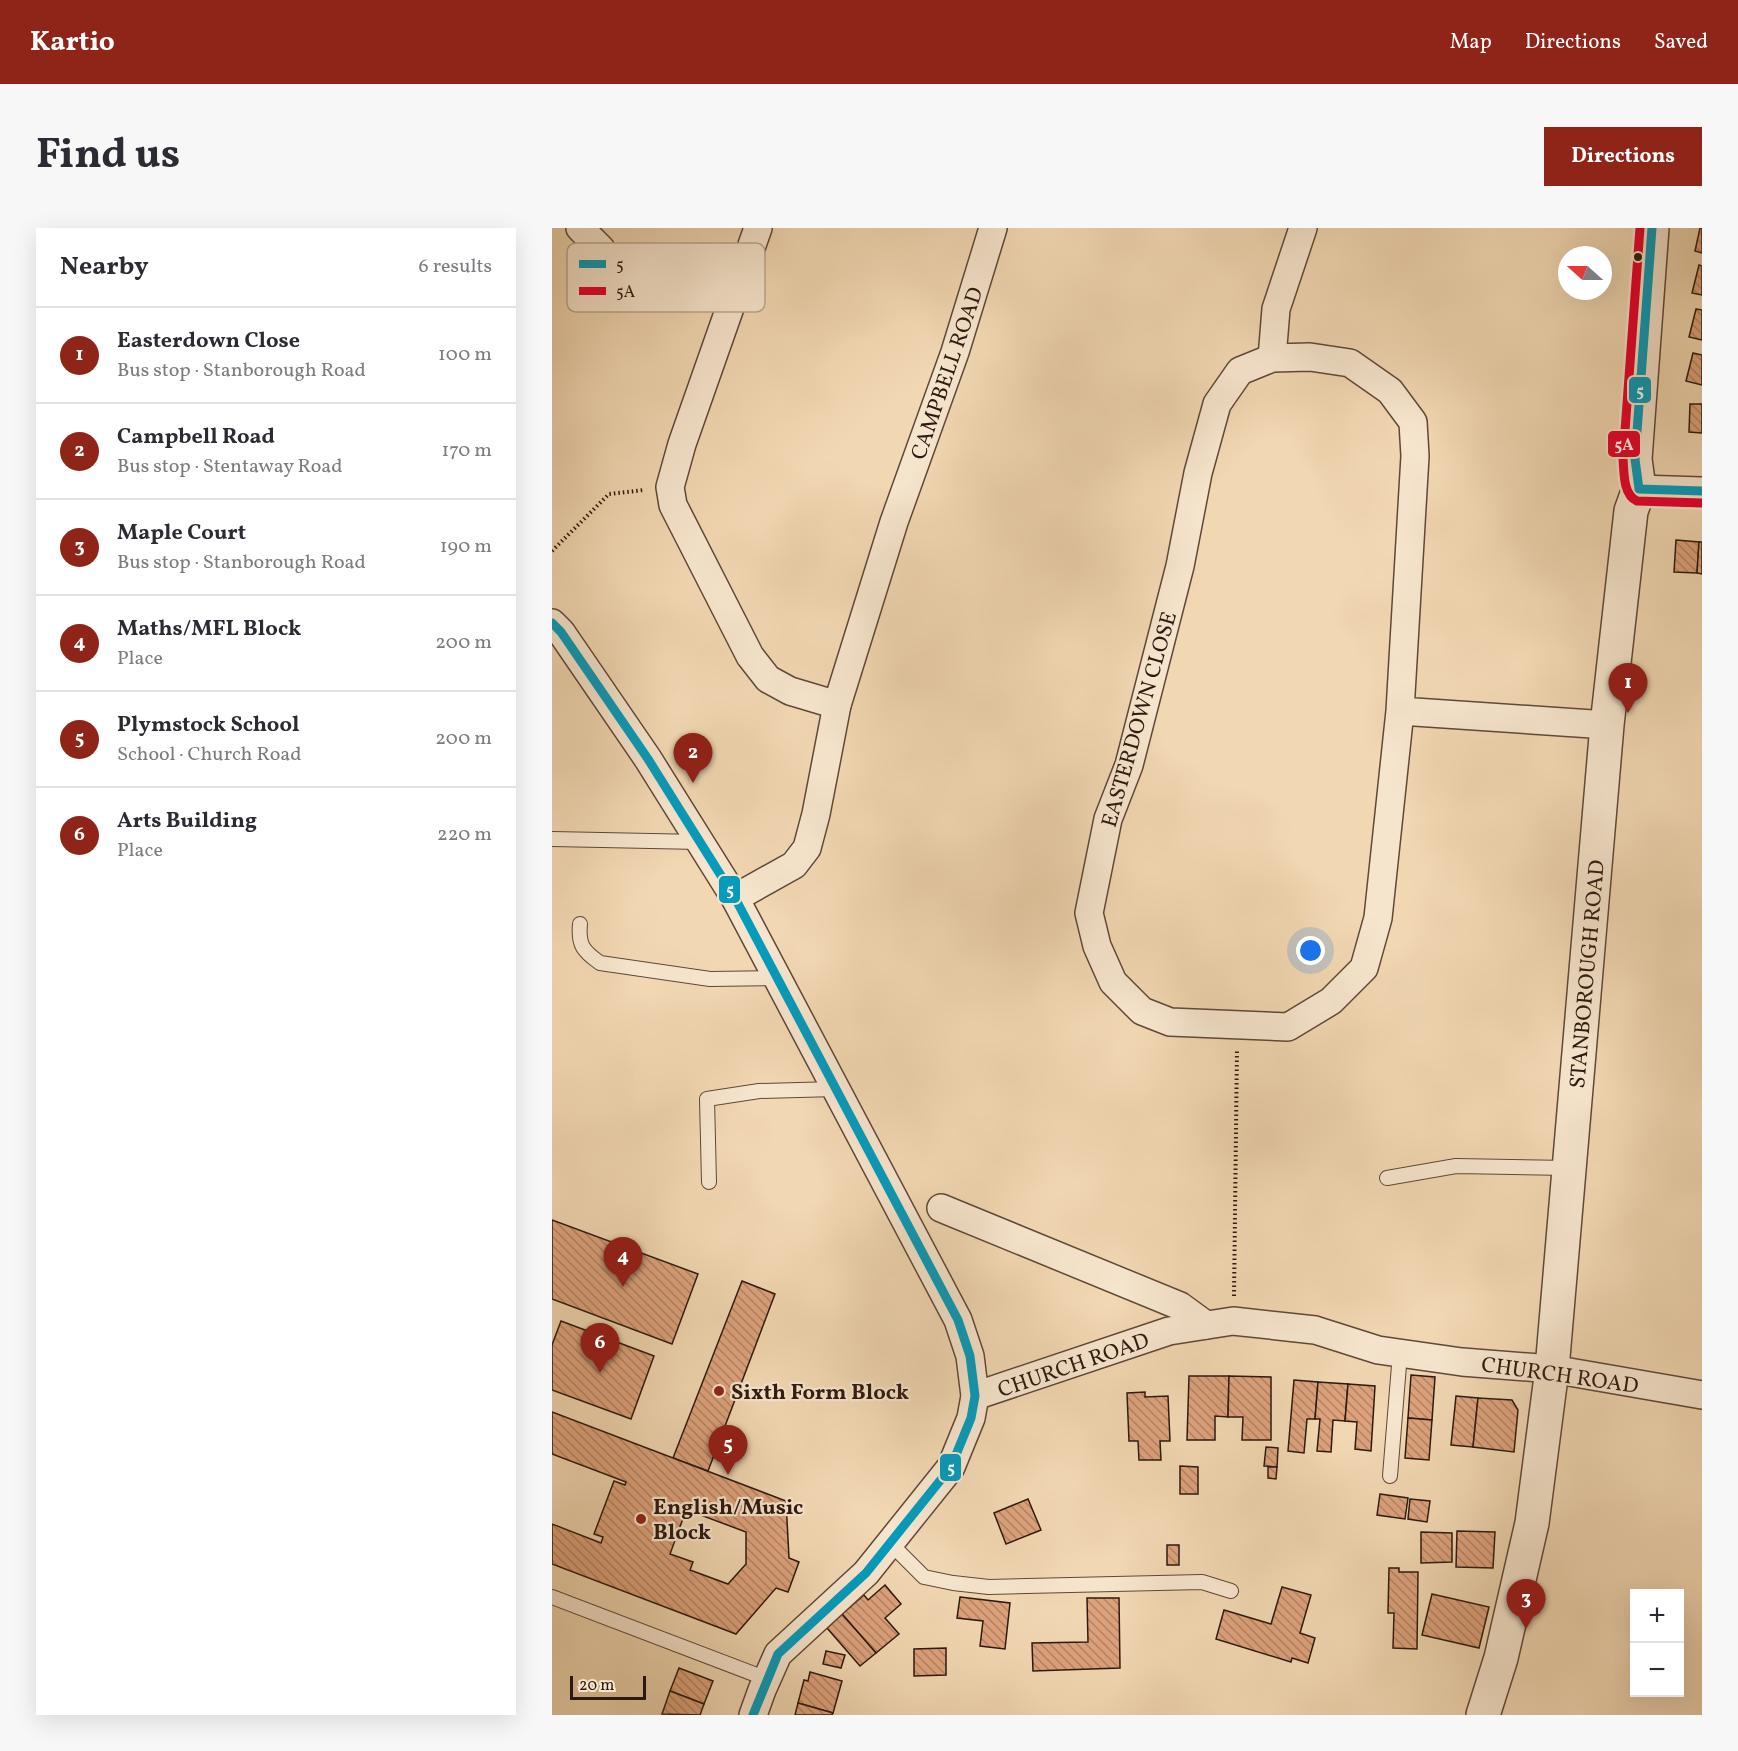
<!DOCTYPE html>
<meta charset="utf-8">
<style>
:root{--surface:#fff;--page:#f7f7f7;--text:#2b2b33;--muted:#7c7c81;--line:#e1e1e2;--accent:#8f2418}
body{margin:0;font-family:Vollkorn,serif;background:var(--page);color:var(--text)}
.controls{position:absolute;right:18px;bottom:18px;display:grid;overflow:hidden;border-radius:0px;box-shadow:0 6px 24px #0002}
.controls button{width:54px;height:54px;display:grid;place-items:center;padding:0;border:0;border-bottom:2px solid var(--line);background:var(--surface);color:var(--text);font:30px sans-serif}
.compass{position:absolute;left:1006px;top:18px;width:54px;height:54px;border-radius:50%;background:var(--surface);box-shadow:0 6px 24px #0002;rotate:291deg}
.scale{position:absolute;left:18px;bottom:15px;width:76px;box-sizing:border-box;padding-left:6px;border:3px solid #2e1910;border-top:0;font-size:16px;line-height:21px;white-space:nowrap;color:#2e1910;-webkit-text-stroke:4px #f6e5cd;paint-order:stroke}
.you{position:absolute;left:759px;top:723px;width:21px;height:21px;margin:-15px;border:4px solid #fff;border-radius:50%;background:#1a73e8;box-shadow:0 0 0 9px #1a73e833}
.badge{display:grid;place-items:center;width:39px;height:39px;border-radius:50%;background:var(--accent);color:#fff;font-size:20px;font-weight:700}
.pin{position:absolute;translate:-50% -50px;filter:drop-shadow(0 2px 3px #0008)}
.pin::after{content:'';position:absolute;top:32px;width:21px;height:18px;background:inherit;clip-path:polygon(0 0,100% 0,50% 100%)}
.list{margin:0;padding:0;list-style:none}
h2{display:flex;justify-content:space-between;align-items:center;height:78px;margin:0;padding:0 24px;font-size:26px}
h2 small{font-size:20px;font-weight:400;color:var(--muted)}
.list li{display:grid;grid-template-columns:39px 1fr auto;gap:18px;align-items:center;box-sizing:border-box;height:96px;padding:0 24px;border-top:2px solid var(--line)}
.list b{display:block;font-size:22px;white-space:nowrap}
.list p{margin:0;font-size:20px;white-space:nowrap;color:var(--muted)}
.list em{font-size:20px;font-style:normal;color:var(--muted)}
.map{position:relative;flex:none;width:1150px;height:1487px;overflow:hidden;border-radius:0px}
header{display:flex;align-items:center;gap:36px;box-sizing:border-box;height:84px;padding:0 30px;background:var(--accent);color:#fff}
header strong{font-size:28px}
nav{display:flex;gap:33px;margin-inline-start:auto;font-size:21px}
.intro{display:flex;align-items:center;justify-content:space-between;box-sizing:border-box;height:144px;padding:0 36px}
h1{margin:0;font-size:42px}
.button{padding:15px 27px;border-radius:0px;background:var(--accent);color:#fff;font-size:21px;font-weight:700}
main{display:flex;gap:36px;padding:0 36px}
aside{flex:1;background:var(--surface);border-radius:0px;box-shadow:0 6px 24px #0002}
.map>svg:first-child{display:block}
.building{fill:url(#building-back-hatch);stroke:#2e1910;stroke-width:1.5;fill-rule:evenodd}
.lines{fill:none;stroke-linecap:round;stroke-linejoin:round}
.service-casing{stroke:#5f4838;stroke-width:16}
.minor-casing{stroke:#5f4838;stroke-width:30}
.tertiary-casing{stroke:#5f4838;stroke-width:36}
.path{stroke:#2e1910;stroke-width:4;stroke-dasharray:1.5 3;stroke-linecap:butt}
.service{stroke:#f6e5cd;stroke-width:14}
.minor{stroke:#f6e5cd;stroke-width:27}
.tertiary{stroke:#f6e5cd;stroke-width:33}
.bus-1-casing{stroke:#f6e5cd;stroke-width:14}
.bus-2-casing{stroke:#f6e5cd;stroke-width:14}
.bus-1{stroke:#059bbb;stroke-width:9}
.bus-2{stroke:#e4002b;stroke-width:9}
.bus-dot{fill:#2e1910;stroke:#f6e5cd;stroke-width:2}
.poi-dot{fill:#8f2418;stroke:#f6e5cd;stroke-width:2}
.labels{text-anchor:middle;stroke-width:4.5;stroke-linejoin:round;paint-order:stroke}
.street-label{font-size:22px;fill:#2e1910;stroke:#f6e5cd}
.poi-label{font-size:22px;font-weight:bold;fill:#2e1910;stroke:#f6e5cd;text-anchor:start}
.key{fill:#f6e5cd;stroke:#baa894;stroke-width:1.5}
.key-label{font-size:16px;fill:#2e1910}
.line-badge{stroke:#f6e5cd;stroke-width:2}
.badge-label{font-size:16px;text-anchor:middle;font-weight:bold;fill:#fff}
</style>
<header>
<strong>Kartio</strong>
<nav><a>Map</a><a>Directions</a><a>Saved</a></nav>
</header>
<div class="intro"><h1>Find us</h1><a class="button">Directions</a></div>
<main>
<aside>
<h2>Nearby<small>6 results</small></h2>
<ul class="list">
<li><span class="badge">1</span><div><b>Easterdown Close</b><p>Bus stop · Stanborough Road</p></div><em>100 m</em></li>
<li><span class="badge">2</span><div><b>Campbell Road</b><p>Bus stop · Stentaway Road</p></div><em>170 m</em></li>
<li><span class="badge">3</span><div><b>Maple Court</b><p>Bus stop · Stanborough Road</p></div><em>190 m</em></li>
<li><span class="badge">4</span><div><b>Maths/MFL Block</b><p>Place</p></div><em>200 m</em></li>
<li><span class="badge">5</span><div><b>Plymstock School</b><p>School · Church Road</p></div><em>200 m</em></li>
<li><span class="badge">6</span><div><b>Arts Building</b><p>Place</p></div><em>220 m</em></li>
</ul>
</aside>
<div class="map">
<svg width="1150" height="1487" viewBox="0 0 1150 1487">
<defs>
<pattern id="building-back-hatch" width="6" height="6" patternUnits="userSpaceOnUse" patternTransform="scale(1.5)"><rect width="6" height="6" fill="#dda27c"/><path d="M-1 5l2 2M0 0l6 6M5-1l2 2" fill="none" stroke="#b48364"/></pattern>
</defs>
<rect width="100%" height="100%" fill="#f1d7b2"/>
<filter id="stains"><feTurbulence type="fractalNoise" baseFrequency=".00333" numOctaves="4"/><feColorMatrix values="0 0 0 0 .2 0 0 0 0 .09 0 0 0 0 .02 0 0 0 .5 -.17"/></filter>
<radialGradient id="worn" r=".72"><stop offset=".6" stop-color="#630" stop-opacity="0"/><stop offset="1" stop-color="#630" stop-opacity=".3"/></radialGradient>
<g class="building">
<path d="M1148,0H1150V25L1143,23Z"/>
<path d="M1147,37L1150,38V67L1140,65Z"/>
<path d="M1144,81L1150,82V112L1137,109Z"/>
<path d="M1141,125L1150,127V157L1134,153Z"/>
<path d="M1138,176H1150V205L1137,204Z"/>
<path d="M1124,312L1147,314L1145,345L1122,344Z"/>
<path d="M1147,314H1150V346L1145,345Z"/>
<path d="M0,992L146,1046L120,1116L0,1071Z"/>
<path d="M190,1053L223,1066L156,1243L121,1230Z"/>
<path d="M9,1093L102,1128L79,1191L0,1162V1117Z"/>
<path d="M859,1147L883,1149L880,1192L856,1190Z"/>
<path d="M637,1148H677L676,1189L663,1188V1212H635Z"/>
<path d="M677,1148L719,1149V1212H690L691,1189H676Z"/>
<path d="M742,1152L766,1154L763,1191H755L752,1225L736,1223Z"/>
<path d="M766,1154L796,1156L793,1193L781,1192L779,1224L765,1223L768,1191H763Z"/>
<path d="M796,1156L823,1158L819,1223L803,1221L805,1194L793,1193Z"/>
<path d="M593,1164V1169L616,1168L618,1213H608L609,1232H587L586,1213H577L575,1165Z"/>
<path d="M904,1168L926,1170L921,1219L899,1217Z"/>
<path d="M926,1170L960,1172L966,1182L962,1224L921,1219Z"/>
<path d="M0,1184L234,1273L237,1330L247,1334L236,1364L224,1360L184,1406L0,1336V1296L49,1315L51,1309L42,1306L62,1253L73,1257L74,1254L0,1226ZM136,1277L147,1281L146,1286L194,1304V1336L176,1356L138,1342L141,1334L118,1326Z"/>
<path d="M856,1190L880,1192L877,1232L853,1230Z"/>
<path d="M714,1219L726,1220L725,1239L712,1238Z"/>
<path d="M628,1238L646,1239V1266H628Z"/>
<path d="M716,1239H725L724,1251L716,1250Z"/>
<path d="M828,1266L856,1270L853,1291L825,1287Z"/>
<path d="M476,1271L489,1302L454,1316L442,1285Z"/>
<path d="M858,1271L878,1273L875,1294L856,1291Z"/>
<path d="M905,1303L943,1304L941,1340L904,1339Z"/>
<path d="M869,1304L900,1305V1334L869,1335Z"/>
<rect x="615" y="1317" width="12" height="20"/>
<path d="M837,1340H847V1344H866L865,1421L841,1420L842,1385H836Z"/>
<path d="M333,1357L349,1376L333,1390L347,1406L324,1425L290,1386L312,1367L316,1372Z"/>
<path d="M730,1359L759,1367L748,1405L763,1410L756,1435L740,1430L739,1434L664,1411L672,1382L719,1396Z"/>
<path d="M880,1366L937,1379L927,1420L870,1407Z"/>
<path d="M408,1369L458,1375L453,1421L428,1418L431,1393L405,1390Z"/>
<path d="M535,1370H567L568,1440L481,1443L480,1415L536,1414Z"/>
<path d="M290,1386L324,1425L308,1438L275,1400Z"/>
<path d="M394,1420V1447L362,1448V1421Z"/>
<path d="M274,1423L293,1427L289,1440L271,1436Z"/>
<path d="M127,1440L161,1453L152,1476L118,1463Z"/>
<path d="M258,1444L290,1453L281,1485L246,1475L252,1452L256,1453Z"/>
<path d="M118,1463L152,1476L148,1487L110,1486Z"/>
<path d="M246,1475L281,1485L280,1487H243Z"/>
</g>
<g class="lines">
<g class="service-casing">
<g id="service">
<path d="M0,611L148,614"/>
<path d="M28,696C26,717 31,723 48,735L158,751L225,750"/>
<path d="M835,950L904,938L1017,940"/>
<path d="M157,954L155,871L207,863L284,861"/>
<path d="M838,1248L848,1125"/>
<path d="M338,1315L372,1349L401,1355L437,1359L650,1354L679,1363"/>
<path d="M0,1369L215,1451"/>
</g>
</g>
<g class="minor-casing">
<g id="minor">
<path d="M28,0L49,21"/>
<path d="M206,0L130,216L118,259L121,277L198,428L216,451L238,463L285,477"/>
<path d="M720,130L724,81L751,0"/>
<path d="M1087,261L1150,263"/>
<path d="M0,395L9,404L96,531L183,670L406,1092L418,1128L423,1168L419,1190L399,1239L314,1345L226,1426L210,1462L201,1487"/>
<path d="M848,483L863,228L861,194L838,163L798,135L758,129L720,130L688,143L665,176L646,245L628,338L577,537L556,591L537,685L545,718L561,754L590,783L618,794L736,799L779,773L812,740L826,690L848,483L1055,497"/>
<path d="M183,670L242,637L255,620L264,586L285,477L342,294L403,124L441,0"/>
<path d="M389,980L628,1078L654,1097"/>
<path d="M423,1168L617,1103L681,1093L763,1102L826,1122L910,1134L1000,1141L1150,1167"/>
</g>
</g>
<g class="tertiary-casing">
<path id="tertiary" d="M931,1487L949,1430L980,1295L1000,1141L1055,497L1079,283L1087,261L1083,231L1100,0"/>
</g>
<g class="path">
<path d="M0,323L57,266L92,262"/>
<path d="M682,1068L685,821"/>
</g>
<use href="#service" class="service"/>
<use href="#minor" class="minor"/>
<use href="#tertiary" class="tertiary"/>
<g class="bus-1-casing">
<g id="bus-1">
<path d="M1100,0L1083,231L1087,261L1150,263"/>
<path d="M0,395L9,404L96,531L183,670L406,1092L418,1128L423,1168L419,1190L399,1239L314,1345L226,1426L201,1487"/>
</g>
</g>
<g class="bus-2-casing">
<path id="bus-2" d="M1088,0L1071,230C1072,244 1071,267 1085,273L1150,275"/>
</g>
<use href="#bus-1" class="bus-1"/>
<use href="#bus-2" class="bus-2"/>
</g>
<circle class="bus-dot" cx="1086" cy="29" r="5"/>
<g class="poi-dot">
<circle cx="167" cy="1163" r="6"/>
<circle cx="89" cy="1291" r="6"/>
</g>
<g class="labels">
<g class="street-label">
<text transform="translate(394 145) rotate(-71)" y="8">CAMPBELL ROAD</text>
<text transform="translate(586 491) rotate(-74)" y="8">EASTERDOWN CLOSE</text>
<text transform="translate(1034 746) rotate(-85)" y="8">STANBOROUGH ROAD</text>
<text transform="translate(521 1136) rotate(-19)" y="8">CHURCH ROAD</text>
<text transform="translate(1008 1146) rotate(8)" y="8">CHURCH ROAD</text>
</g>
<g class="poi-label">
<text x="179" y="1171">Sixth Form Block</text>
<text x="101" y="1286">English/Music<tspan x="101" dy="25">Block</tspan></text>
</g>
</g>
<rect x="15" y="15" width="198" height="69" rx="9" class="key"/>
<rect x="27" y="32" width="27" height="8" fill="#059bbb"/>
<rect x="27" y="59" width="27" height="8" fill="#e4002b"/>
<g class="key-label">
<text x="64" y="42">5</text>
<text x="64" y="69">5A</text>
</g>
<g class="line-badge">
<rect x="1076" y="148" width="24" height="28" rx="6" fill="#059bbb"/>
<rect x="1055" y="202" width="34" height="28" rx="6" fill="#e4002b"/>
<rect x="166" y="647" width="23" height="29" rx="6" fill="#059bbb"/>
<rect x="387" y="1225" width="23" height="29" rx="6" fill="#059bbb"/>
</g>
<g class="badge-label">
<text x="1088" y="168">5</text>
<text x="1072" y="222">5A</text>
<text x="178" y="667">5</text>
<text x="399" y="1245">5</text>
</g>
<rect width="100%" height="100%" filter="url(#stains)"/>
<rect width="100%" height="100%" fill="url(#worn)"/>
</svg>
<div class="controls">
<button>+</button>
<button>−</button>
</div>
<svg class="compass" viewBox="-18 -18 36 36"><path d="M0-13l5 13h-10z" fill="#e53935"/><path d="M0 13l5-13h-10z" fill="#7c7c81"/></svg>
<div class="scale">20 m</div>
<div class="you"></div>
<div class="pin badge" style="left:1076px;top:485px">1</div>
<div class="pin badge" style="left:141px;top:555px">2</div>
<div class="pin badge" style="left:974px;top:1401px">3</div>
<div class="pin badge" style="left:71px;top:1059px">4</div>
<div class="pin badge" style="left:176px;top:1247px">5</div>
<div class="pin badge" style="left:48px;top:1145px">6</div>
</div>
</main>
